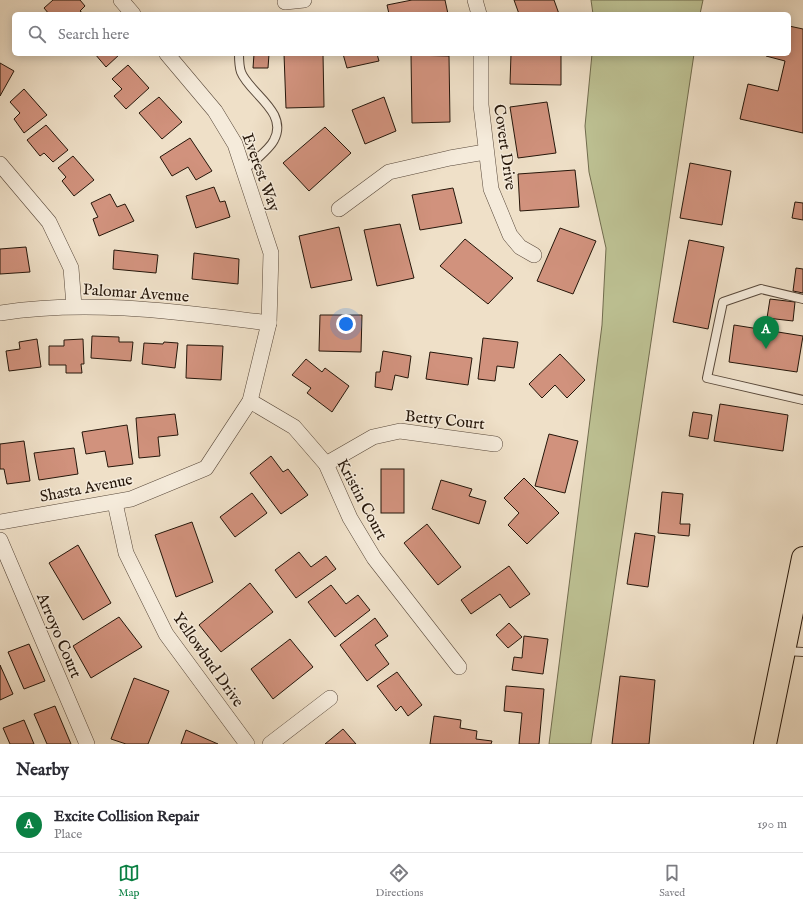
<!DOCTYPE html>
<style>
:root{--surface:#fff;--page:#f7f7f7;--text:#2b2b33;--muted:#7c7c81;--line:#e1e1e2;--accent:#0b8043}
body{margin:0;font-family:"IM FELL English",serif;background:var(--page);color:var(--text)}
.you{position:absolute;left:346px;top:324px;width:14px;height:14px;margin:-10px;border:3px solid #fff;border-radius:50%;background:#1a73e8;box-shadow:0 0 0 6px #1a73e833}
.badge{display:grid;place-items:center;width:26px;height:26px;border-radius:50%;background:var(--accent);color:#fff;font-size:13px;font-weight:700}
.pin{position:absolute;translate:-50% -33px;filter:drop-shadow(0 1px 2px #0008)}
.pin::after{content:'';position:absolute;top:21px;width:14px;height:12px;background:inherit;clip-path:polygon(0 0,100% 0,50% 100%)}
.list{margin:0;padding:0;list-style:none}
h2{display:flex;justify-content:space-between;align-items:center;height:52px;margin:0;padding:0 16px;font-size:17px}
h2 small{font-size:13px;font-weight:400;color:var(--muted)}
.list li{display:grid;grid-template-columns:26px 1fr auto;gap:12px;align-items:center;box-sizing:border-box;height:56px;padding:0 16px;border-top:1px solid var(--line)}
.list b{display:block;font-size:15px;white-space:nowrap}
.list p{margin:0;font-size:13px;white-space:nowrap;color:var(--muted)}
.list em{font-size:13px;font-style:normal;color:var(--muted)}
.icon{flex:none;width:22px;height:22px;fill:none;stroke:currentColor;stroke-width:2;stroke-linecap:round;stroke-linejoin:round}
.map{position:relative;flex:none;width:803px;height:744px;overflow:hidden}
.search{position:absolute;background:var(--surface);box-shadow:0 2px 10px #0003;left:12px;right:12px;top:12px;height:44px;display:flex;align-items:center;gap:10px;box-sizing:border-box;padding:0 14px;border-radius:6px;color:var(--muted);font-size:15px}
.sheet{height:108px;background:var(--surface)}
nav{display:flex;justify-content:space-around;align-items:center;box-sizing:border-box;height:56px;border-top:1px solid var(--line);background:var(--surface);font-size:11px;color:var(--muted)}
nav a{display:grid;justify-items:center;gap:2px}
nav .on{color:var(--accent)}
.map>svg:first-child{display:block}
.green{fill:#bdc193;stroke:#716c4e}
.building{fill:#d1927d;stroke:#25160a}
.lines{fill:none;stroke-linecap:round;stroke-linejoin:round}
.service-casing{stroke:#58483a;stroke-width:10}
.minor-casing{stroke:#58483a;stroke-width:16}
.primary-casing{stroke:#25160a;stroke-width:24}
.service{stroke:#f5ebdb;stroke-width:8}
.minor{stroke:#f5ebdb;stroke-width:15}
.primary{stroke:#efe0c8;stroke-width:22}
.labels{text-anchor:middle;stroke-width:3;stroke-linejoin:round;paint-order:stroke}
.street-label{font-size:16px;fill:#25160a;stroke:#f5ebdb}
</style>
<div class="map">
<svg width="803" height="744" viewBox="0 0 803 744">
<rect width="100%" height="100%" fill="#efe0c8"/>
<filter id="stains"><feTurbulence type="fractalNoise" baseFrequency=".005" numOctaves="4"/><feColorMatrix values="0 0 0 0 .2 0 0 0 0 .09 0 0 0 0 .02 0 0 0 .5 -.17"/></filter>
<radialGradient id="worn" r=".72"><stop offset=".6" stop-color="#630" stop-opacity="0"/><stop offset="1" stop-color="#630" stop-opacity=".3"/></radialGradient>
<g class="green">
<path d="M591,0H703L700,14H593Z"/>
<path d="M592,54H694L591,744H549L602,325L606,248L589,172L585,126Z"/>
</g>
<g class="building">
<path d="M53,0H80L85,6L80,11L84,14H49L44,8Z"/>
<path d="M412,0H445L448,14H389L387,5Z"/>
<path d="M514,0H554L559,14H519Z"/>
<path d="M789,26L803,29V133L740,119L748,84L778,91L785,61L766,56V54H789Z"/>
<path d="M95,54H120L106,67Z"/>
<path d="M254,54H269L268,68H253Z"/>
<path d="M284,54H323L324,107L286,108Z"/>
<path d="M343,54H377L379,61L347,68Z"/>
<path d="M511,54H561V85L510,84Z"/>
<path d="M411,55L449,56L450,122L412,123Z"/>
<path d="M0,63L14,71L0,96Z"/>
<path d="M128,65L149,88L126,109L114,96L122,89L112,79Z"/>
<path d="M24,89L47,115L24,133L14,119L20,113L10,102Z"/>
<path d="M159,97L182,122L162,139L139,113Z"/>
<path d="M384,97L396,131L365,144L352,110Z"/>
<path d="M547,102L556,153L518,158L510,107Z"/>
<path d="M46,125L68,150L53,162L44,153L40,156L27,140Z"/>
<path d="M325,127L351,153L309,191L283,163Z"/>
<path d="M190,138L212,171L196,180L188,167L172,176L160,157Z"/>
<path d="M73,156L94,180L74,196L62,181L66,177L58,168Z"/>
<path d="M690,163L731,171L722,225L680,218Z"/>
<path d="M575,170L579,207L520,211L518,174Z"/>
<path d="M214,187L220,202L225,201L230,217L196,228L186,196Z"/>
<path d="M453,188L462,223L420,230L412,195Z"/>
<path d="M110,194L117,207L125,204L134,221L99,236L93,219L98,217L91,203Z"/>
<path d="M795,202L803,203V220L792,218Z"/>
<path d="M400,224L414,278L377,286L364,230Z"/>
<path d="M339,227L352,280L311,288L299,236Z"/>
<path d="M560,228L596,241L573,294L537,281Z"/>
<path d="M465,239L513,278L488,304L440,266Z"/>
<path d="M689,240L724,247L708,329L673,322Z"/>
<path d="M26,247L30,272L0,274V249Z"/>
<path d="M114,250L158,255L156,273L113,269Z"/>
<path d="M194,253L239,259L238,284L192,279Z"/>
<path d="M796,268L803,269V293L793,291Z"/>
<path d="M770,299L795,302L793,321L767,318Z"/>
<path d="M320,315H362L361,352L319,351Z"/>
<path d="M734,325L803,336L797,372L729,362Z"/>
<path d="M92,336L119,337V342H133L131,361L91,358Z"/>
<path d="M483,338L518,342L514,368L497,366L495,381L478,379Z"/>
<path d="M37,339L41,367L9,371L6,351L20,349L19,342Z"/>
<path d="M83,339L84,364H81L82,373H66V365H49V346H64V340Z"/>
<path d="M164,342L178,343L175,368L142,364L144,343L163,344Z"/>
<path d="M187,345L223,346L221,380L186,378Z"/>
<path d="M383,351L411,356L408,378L395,375L392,390L375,387L376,372H380Z"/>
<path d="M430,352L472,358L468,385L426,379Z"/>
<path d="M560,354L585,380L567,398L555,385L542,398L529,384Z"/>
<path d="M306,359L322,372L325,368L349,386L332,412L307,393L311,388L292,375Z"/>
<path d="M720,404L788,415L783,451L714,441Z"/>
<path d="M693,412L712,415L708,439L689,436Z"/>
<path d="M175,414L178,435L158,437L160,456L139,458L136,418Z"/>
<path d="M127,425L133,464L108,467L105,451L86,454L82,432Z"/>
<path d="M549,434L578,441L565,493L535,486Z"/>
<path d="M24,441L30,481L7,484L4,469H0V444Z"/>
<path d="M74,448L78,474L39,480L34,453Z"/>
<path d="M271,456L283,472L288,469L308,495L281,514L250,473Z"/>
<rect x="381" y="469" width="23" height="44"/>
<path d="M524,478L559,513L527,544L508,525L519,513L504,498Z"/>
<path d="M441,480L472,489L469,496L486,501L479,524L432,509Z"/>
<path d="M662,492L683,494L680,524H690L689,536L658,533Z"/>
<path d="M252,493L267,513L235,537L220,517Z"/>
<path d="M192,522L213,582L176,597L155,535Z"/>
<path d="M427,524L461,567L438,585L404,543Z"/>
<path d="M635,533L655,536L648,587L627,584Z"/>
<path d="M78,545L111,603L83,620L49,563Z"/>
<path d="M299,552L311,567L326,556L336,569L296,598L275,570Z"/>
<path d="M509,566L530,594L510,608L500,594L471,614L461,600Z"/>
<path d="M250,583L273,612L221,652L199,625Z"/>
<path d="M331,585L346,604L358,595L370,610L335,637L308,602Z"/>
<path d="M119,617L142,647L91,678L73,646Z"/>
<path d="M375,618L388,636L375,645L389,664L367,681L340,645Z"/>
<path d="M509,623L522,637L508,648L496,635Z"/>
<path d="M524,636L548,639L543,674L512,670L514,657L522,658Z"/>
<path d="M290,639L313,667L273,699L251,669Z"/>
<path d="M29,644L45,681L24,689L8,652Z"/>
<path d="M0,665L13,694L0,700Z"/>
<path d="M397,672L422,705L408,716L401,706L396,711L377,686Z"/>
<path d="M620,676L655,680L649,744H612Z"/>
<path d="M134,678L169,691L148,744H126L111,739Z"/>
<path d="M506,686L544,689L539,744H519L522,713L504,711Z"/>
<path d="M55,706L71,744H47L34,714Z"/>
<path d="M434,716L461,720L460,728L477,731L476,739L492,741L491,744H430Z"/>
<path d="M24,720L34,744H10L3,728Z"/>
<path d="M343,729L356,744H325Z"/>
<path d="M186,730L218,744H181Z"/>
</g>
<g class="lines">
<g class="service-casing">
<g id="service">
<path d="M239,54C239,60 239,66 241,72C249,93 289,112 274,140C270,149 252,163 244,170"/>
<path d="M803,299L761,289L723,302L707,378L803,400"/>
<path d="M786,651L803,652"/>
</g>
</g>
<g class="minor-casing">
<g id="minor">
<path d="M121,0L133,14"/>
<path d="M475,0L479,14"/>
<path d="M285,2L304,0"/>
<path d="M481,54V105L491,189L510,235L520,247L534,255"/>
<path d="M0,164L49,222L71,268L74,306"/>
<path d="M339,209L389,172L450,158L485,152"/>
<path d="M0,313C90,299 179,312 269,323"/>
<path d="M250,401L294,427L326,464L350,518L374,558L459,667"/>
<path d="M326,464L373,437L400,431L495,444"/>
<path d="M115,503L126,553L166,634L247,744"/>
<path d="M0,522L131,499L206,468L250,401L269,323L271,253L235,144L215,111L167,54"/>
<path d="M0,540L87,744"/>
<path d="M270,744L330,698"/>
</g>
</g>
<g class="primary-casing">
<path id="primary" d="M765,744L803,558"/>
</g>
<use href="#service" class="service"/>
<use href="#minor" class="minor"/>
<use href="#primary" class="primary"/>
</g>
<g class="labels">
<g class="street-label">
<text transform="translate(506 147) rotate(82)" y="6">Covert Drive</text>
<text transform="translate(262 172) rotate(70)" y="6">Everest Way</text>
<text transform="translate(136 292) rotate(4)" y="6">Palomar Avenue</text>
<text transform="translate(445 419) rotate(6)" y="6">Betty Court</text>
<text transform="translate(86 487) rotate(-11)" y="6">Shasta Avenue</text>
<text transform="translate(363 499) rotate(62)" y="6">Kristin Court</text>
<text transform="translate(60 635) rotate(67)" y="6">Arroyo Court</text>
<text transform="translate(209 659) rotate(55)" y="6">Yellowbud Drive</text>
</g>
</g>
<rect width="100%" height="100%" filter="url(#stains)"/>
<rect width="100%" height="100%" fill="url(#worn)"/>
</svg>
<div class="you"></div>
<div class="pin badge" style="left:766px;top:349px">A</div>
<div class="search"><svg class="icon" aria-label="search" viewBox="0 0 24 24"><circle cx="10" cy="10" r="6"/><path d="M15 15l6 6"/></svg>Search here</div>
</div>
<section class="sheet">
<h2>Nearby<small></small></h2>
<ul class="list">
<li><span class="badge">A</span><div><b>Excite Collision Repair</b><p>Place</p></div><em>190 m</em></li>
</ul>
</section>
<nav>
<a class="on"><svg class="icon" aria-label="map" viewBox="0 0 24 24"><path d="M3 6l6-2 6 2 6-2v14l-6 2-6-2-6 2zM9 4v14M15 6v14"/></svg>Map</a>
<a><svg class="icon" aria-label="directions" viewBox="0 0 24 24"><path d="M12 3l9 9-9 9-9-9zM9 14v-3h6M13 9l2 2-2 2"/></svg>Directions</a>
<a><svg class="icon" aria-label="saved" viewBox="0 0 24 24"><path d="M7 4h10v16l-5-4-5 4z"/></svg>Saved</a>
</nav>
